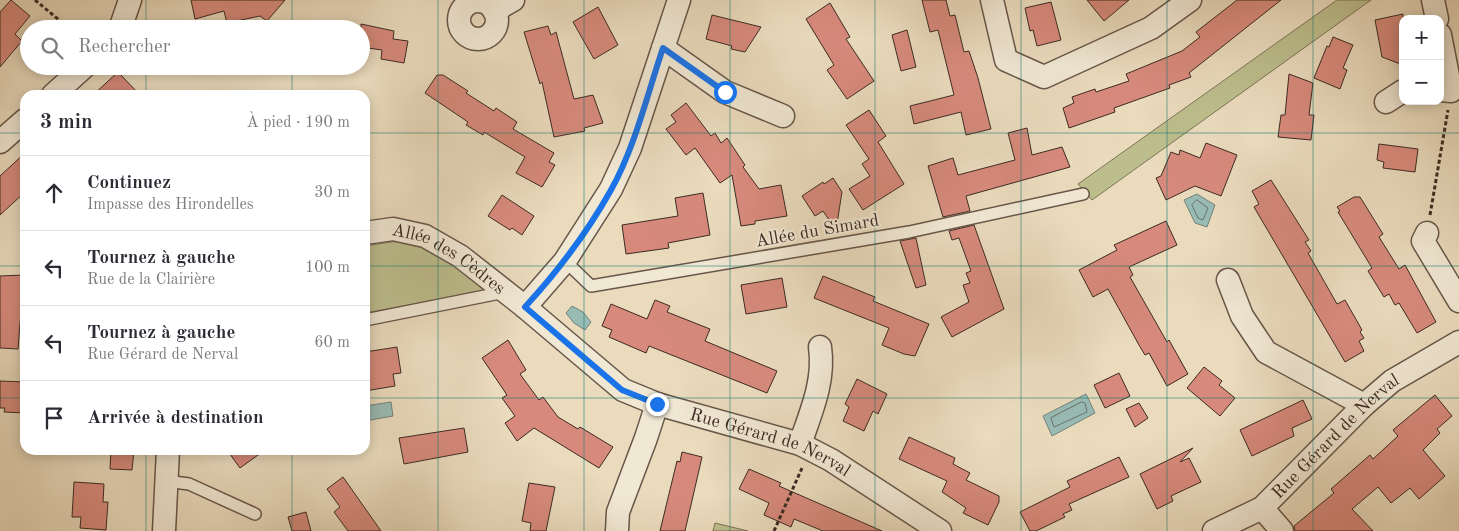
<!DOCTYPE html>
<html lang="fr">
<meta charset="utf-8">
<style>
:root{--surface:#fff;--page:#f2f2f3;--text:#2b2b33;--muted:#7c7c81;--line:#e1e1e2}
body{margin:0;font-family:"Old Standard TT",serif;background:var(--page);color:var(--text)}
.controls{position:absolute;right:15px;top:15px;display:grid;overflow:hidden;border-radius:10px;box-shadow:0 2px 12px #0003}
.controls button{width:45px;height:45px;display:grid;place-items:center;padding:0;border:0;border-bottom:1px solid var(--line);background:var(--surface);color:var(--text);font:25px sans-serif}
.stop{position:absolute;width:15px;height:15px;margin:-11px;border:4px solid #1a73e8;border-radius:50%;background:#fff}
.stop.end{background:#1a73e8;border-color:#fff;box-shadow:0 1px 5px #0008}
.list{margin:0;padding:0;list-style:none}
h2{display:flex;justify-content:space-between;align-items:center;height:65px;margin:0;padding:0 20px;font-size:21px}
h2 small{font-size:16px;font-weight:400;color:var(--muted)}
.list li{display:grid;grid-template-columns:32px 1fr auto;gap:15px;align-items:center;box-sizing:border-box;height:75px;padding:0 20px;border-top:1px solid var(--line)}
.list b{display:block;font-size:19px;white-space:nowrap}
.list p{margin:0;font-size:16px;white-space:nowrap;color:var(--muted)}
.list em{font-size:16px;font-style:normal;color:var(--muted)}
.icon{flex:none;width:28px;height:28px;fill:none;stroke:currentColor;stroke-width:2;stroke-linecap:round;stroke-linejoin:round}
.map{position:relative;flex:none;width:1459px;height:531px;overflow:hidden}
.search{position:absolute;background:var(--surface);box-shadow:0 2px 12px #0003;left:20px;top:20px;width:350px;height:55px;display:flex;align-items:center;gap:12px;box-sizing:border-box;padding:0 18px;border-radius:28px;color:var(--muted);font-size:19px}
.panel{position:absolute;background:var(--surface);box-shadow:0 2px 12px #0003;left:20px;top:90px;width:350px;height:365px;border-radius:15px}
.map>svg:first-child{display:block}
.green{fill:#bdbe8d;stroke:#7d7458}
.water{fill:#98bbb4;stroke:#74817a}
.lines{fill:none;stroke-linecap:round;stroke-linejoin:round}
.shore{stroke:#6a726c;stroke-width:1}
.building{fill:#d78a7c;stroke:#3d2a23}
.service-casing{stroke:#68564a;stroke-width:14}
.minor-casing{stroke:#68564a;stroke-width:25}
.path{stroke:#3d2a23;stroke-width:3;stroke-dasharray:4 2.5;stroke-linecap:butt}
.service{stroke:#f1e8d4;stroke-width:11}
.minor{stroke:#f1e8d4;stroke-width:22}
.route{stroke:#1a73e8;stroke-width:6}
.grid{fill:none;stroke:#0f766e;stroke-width:1;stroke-opacity:0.55}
.labels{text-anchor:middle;stroke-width:4;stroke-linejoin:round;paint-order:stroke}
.street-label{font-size:18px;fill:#3d2a23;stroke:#f1e8d4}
</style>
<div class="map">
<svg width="1459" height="531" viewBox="0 0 1459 531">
<rect width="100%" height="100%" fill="#eadbbd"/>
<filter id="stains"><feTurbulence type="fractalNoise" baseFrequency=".004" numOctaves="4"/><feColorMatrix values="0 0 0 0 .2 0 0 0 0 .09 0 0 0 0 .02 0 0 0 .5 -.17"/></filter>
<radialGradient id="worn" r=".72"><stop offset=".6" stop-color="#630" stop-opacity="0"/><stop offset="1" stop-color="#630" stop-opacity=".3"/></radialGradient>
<g class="green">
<path d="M1337,0H1371L1092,200L1078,184Z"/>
<path d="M398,241L429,249L450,260L485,291L365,313V246Z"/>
<path d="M715,523L748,531H713Z"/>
</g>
<g class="water">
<path d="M1197,194L1215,205L1207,227L1195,223L1184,200Z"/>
<path d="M572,306L583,312L591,322L585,330L574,323L566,313Z"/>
<path d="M1086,394L1095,413L1052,436L1043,416Z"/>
<path d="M391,402L393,416L365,421V406Z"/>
</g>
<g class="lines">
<g class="shore">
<path d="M1197,200L1208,208L1203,220L1198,218L1192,205Z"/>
<path d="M1082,402L1085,403L1087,412L1054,427L1051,418Z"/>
</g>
</g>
<g class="building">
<path d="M11,0L30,16L15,34L22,41L0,67V12Z"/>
<path d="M191,0H285L267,21L260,16L227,23L224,11L195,19Z"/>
<path d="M922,0H946L950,16L955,15L964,52L969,51L978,78L991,129L966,135L961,112L914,124L910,106L954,95L938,30L930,32Z"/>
<path d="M1087,0H1129L1104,21Z"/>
<path d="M1237,0H1281L1189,73L1191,77L1169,85L1170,88L1114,108L1115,112L1069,128L1063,108L1074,103L1072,97L1095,89L1096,92L1129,81L1126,74L1182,51L1200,37L1196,32Z"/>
<path d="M1051,2L1061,40L1037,46L1033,30L1030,31L1025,8Z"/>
<path d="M830,3L850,37L846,39L874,81L847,99L827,70L834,65L806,19Z"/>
<path d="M598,7L618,45L594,59L573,22Z"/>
<path d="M1403,14V65L1382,57L1375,20Z"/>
<path d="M712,15L761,27L745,52L731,49L732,46L706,39Z"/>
<path d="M361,24L394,31L393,39L408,41L404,63L381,59L382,50L361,47Z"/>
<path d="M548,26L551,35L556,32L574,99L593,95L603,123L584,128L585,131L554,137L542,82L540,84L524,32Z"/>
<path d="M907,30L916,67L901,71L892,35Z"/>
<path d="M1333,37L1353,45L1343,68L1347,70L1340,89L1314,78L1327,46L1329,47Z"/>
<path d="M118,72L140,95H93Z"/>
<path d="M1289,74L1313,83L1309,115H1314L1311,140L1278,137L1281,115H1285Z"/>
<path d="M437,75H443L468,91L466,93L494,111L496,108L517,122L513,129L554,153L549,162L555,165L542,187L516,173L525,157L484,132L483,135L466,125L468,122L425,93Z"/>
<path d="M686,103L711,136L715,133L721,143L727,138L745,165L743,167L759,189L781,185L787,216L755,221V224L741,226L732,175L720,183L695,148L686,155L666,129L676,122L671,115Z"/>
<path d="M869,110L886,136L878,142L904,184L863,210L849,189L870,176L862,164L869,159L846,125Z"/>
<path d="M1027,128L1032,155L1062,147L1070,167L966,196L970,211L943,217L928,166L953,158L958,175L1015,160L1008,133Z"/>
<path d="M1206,143L1237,155L1221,196L1195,186L1166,200L1156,178L1161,176L1171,152L1179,155L1180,150L1200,158Z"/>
<path d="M1379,144L1418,149L1415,172L1383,168L1384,162L1377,160Z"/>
<path d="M25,153V192L0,215V176Z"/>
<path d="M833,178L842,192L836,230L823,211L815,216L802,196L823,182L824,184Z"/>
<path d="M1271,180L1309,240L1305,242L1311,251L1308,253L1337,304L1345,300L1362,330L1360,332L1364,338L1359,341L1364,351L1345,362L1254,207L1259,204L1252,191Z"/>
<path d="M703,193L710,235L668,243L669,248L626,254L622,225L678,216L675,198Z"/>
<path d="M502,195L534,216L522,235L512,228L510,230L488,216Z"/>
<path d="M1354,197H1360L1383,234L1379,237L1399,269L1405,265L1436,322L1417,333L1399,303L1395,305L1389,294L1384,297L1368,271L1372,268L1338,212L1340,211L1337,207Z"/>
<path d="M1166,221L1177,245L1129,267L1133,275L1130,277L1167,342L1169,340L1188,374L1167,386L1149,353L1145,355L1139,345L1108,289L1093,297L1079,270L1117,250L1114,245Z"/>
<path d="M974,225L1004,309L952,337L941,317L969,302L963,285L970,283L966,273L971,271L959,238L952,240L949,231Z"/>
<path d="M916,238L926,285L916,288L900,241Z"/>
<path d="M25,275V299H22L18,349L0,348V276Z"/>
<path d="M823,276L875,297L873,301L929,324L915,356L904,354L882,345L889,328L814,298Z"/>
<path d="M782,278L787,307L746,314L741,285Z"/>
<path d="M655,300L670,306L667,312L710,329L705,341L777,371L767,393L649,346L646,353L609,337L612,330L602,326L611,304L647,319Z"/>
<path d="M508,340L526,370L520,374L539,400L543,397L558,417L578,429L580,427L613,447L599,468L534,428L517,441L505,423L515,416L502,398L507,395L482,358Z"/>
<path d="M397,347L401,373L393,374L395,386L365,391V352Z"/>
<path d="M1204,367L1222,381L1219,385L1235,398L1220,416L1187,388Z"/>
<path d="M1119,373L1130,396L1105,408L1094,385Z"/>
<path d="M857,379L887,394L878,414L873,411L864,431L843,421L849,407L845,404Z"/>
<path d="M0,381L25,382V413L4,412L5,408H0Z"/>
<path d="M1435,395L1452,416L1437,429L1440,433L1423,450L1445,476L1419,499L1410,488L1391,503L1378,487L1352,509L1373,531H1295L1294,526L1334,493L1331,489L1370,455L1373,459L1398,436L1393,430Z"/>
<path d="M1303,400L1312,419L1292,428L1294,436L1252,456L1240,430Z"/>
<path d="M1139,403L1148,418L1135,427L1126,409Z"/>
<path d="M464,428L468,452L404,464L399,438Z"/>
<path d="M909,437L955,458L953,464L970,473L966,480L999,496V502L988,525L963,513L966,508L942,492L947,481L899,459Z"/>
<path d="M1193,448L1180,462L1189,458L1201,482L1171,496L1173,501L1157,509L1140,474Z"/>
<path d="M111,450H134L132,470L110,469Z"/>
<path d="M227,450H265L240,468Z"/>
<path d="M682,452L702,457L685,531H660L677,461L680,462Z"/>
<path d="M1119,457L1129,477L1069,504L1072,510L1063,514L1065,517L1036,531H1030L1020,512L1070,487L1067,481Z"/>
<path d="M749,469L781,483L779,486L882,531H823L794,519L791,527L764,515L769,503L739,489Z"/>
<path d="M343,477L381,531H348L334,512L340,507L327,489Z"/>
<path d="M74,482L104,484L103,502H108L106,530L80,528L81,517H72Z"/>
<path d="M529,483L555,487L546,531H530L531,523L522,521Z"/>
<path d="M306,512L311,531H292L288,517Z"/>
</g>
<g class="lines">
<g class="service-casing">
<g id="service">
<path d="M565,261L591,286L909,232L1083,194"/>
<path d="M365,320L505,292"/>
<path d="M166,481L189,484L255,514"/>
</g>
</g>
<g class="minor-casing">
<g id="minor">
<path d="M992,0L1006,60L1044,77L1151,28L1190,0"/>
<path d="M1433,0L1437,19"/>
<circle cx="478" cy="20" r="19"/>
<path d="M494,11L513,0"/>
<path d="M120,29L130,0"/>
<path d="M1440,35L1451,91L1440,90"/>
<path d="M663,48L725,92L783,116"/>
<path d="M53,95L85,66"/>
<path d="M1386,102L1403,91"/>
<path d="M0,142L25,120"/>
<path id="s1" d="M365,233L393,229L425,236L460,256L525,307L623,390L657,404L800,444L831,460L940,531"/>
<path d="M1427,233L1423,241L1459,301"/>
<path d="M1228,280L1242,316L1266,352L1364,405"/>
<path d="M525,307L565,261L611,189L630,148L679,0"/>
<path d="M800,444C811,412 825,381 820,347"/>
<path d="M1262,508L1282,531"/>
<path d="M164,531L168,450"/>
<path d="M617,531L618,512L646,438L657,404"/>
<path id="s2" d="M1214,531L1262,508L1364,405L1392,381L1459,342"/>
</g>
</g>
<g class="path">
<path d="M35,0L70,29"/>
<path d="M1430,215L1448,110"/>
<path d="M774,531L802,468"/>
</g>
<use href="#service" class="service"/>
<use href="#minor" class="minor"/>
</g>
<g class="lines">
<path class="route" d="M657,404L622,390L525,307C558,271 587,233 611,190C635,147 647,95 663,48L725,92"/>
</g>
<path class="grid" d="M146,0V29M292,0V29M438,0V531M584,0V531M730,0V531M875,0V531M1021,0V531M1167,0V531M1313,0V531M146,66V95M292,66V95M0,133H25M365,133H1459M0,266H25M365,266H1459M0,398H25M365,398H1459M146,450V531M292,450V531"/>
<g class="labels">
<g class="street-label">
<text transform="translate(817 230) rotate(-10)" y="6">Allée du Simard</text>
<text dy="6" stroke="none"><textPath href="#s1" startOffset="92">Allée des Cèdres</textPath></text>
<text dy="6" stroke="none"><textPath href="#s2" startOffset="156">Rue Gérard de Nerval</textPath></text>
<text dy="6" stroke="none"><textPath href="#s1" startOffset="469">Rue Gérard de Nerval</textPath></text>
</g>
</g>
<rect width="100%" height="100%" filter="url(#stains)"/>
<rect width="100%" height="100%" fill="url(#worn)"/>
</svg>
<div class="controls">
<button>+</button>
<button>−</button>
</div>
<div class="stop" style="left:725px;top:92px"></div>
<div class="stop end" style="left:657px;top:404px"></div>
<div class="search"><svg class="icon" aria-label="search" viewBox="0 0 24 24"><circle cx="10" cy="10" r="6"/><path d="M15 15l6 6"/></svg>Rechercher</div>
<section class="panel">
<h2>3 min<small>À pied · 190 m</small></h2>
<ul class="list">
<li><svg class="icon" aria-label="ahead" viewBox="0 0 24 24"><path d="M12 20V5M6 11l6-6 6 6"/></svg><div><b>Continuez</b><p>Impasse des Hirondelles</p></div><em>30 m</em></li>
<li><svg class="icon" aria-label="left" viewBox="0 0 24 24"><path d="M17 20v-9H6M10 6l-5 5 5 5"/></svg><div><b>Tournez à gauche</b><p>Rue de la Clairière</p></div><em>100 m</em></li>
<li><svg class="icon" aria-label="left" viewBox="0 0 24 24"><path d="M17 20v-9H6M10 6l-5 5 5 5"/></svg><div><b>Tournez à gauche</b><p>Rue Gérard de Nerval</p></div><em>60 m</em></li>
<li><svg class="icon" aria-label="arrive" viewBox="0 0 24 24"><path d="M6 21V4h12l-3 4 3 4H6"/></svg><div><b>Arrivée à destination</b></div></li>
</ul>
</section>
</div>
